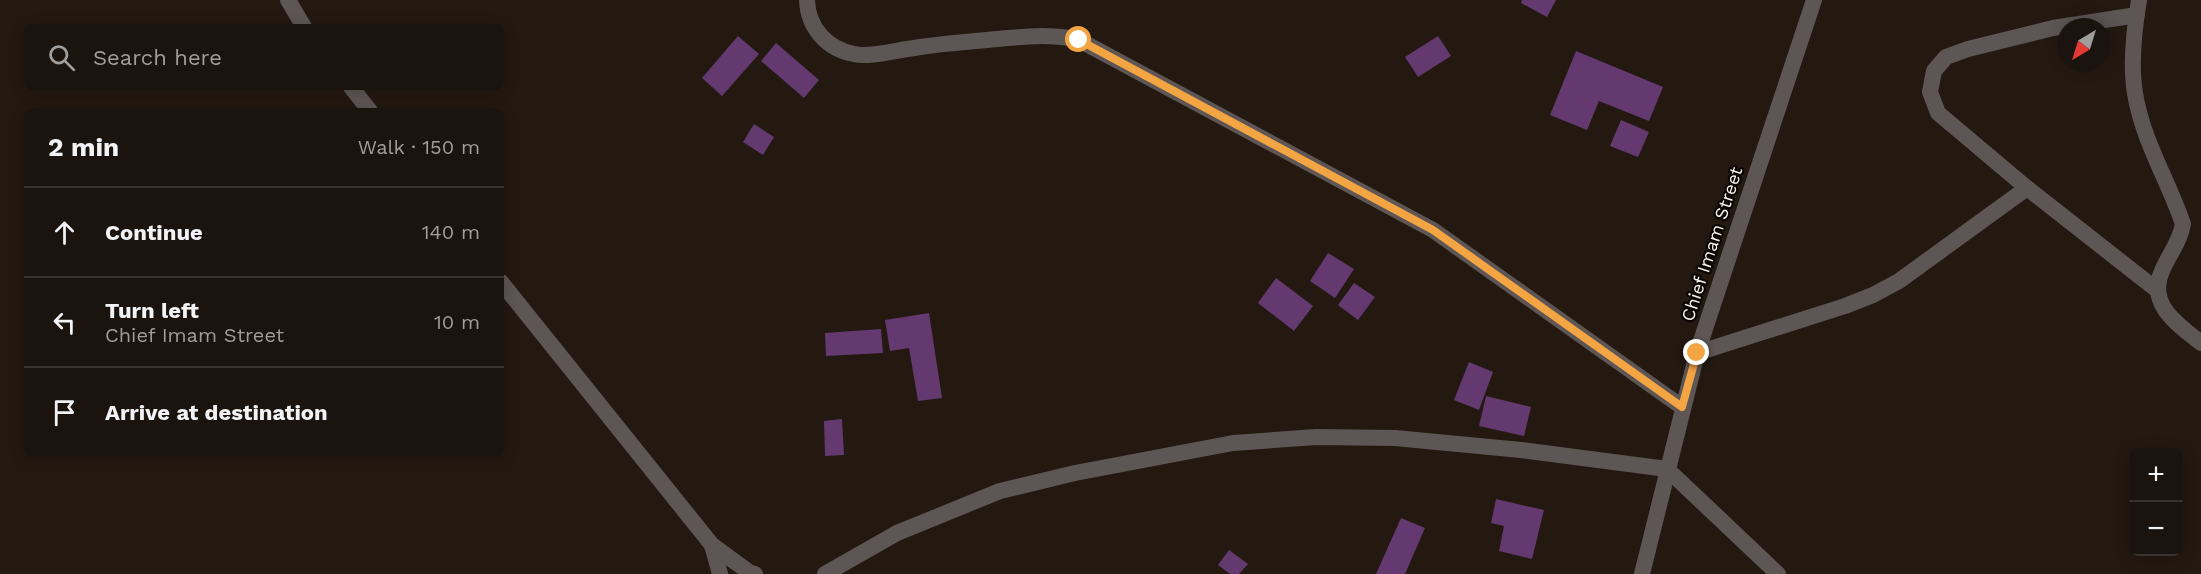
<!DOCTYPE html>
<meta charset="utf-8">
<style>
:root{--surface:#1b130d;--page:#28201b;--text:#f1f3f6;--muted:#a09e9d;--line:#39322e}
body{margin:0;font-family:"Work Sans",sans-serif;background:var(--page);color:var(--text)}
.controls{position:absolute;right:18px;bottom:18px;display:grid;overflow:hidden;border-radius:9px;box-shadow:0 3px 15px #0003}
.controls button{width:54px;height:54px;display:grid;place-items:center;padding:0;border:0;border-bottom:2px solid var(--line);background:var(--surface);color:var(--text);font:30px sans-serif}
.compass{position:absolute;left:2057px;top:18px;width:54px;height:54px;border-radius:50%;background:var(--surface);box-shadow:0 3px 15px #0003;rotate:218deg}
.stop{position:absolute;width:18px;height:18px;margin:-14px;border:4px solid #f3a443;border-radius:50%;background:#fff}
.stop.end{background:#f3a443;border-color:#fff;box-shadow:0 2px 6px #0008}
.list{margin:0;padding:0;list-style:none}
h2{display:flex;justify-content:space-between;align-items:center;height:78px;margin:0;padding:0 24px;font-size:26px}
h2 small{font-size:20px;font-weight:400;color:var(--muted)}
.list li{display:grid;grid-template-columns:39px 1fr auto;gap:18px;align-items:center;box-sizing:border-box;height:90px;padding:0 24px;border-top:2px solid var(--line)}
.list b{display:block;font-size:22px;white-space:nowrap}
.list p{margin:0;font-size:20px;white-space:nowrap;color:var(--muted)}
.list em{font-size:20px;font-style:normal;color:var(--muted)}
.icon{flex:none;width:33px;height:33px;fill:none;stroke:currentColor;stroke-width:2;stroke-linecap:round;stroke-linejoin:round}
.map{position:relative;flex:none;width:2201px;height:574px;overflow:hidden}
.search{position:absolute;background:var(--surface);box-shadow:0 3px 15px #0003;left:24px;top:24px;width:480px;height:66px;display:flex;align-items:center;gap:15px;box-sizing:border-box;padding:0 21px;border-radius:9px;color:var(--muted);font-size:22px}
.panel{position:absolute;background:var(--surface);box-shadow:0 3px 15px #0003;left:24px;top:108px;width:480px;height:348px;border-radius:9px}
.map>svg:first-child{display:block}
.building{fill:#633970}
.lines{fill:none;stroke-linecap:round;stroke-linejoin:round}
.minor{stroke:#5e5655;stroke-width:16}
.tertiary{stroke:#5e5655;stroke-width:16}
.route{stroke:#f3a443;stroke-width:8}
.labels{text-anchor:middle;stroke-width:4.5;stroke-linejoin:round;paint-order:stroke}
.street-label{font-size:18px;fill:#fbf3ed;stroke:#0a0503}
</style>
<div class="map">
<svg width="2201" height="574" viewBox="0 0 2201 574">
<rect width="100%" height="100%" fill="#241911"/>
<g class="building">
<path d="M1522,0H1556L1547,17L1521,3Z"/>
<path d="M738,36L759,54L722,96L702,78Z"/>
<path d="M1438,36L1451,56L1418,77L1405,57Z"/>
<path d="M776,43L819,80L804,98L761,61Z"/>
<path d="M1576,51L1663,87L1649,121L1599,101L1587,130L1550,115Z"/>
<path d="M1621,120L1649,132L1638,157L1610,146Z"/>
<path d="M754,124L774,137L763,155L743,142Z"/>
<path d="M1328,253L1354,269L1335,298L1310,281Z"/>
<path d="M1276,278L1313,306L1294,331L1258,303Z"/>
<path d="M1354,283L1375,297L1358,320L1338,305Z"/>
<path d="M929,313L942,398L918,401L909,348L890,351L885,320Z"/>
<path d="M881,329L883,353L826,356L825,333Z"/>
<path d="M1469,362L1493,372L1479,410L1454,400Z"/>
<path d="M1486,396L1531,407L1524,436L1479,426Z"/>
<path d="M842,419L844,455L825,456L824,421Z"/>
<path d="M1496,499L1544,510L1532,559L1499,551L1504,526L1491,523Z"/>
<path d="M1401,518L1425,528L1405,574H1376Z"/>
<path d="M1229,550L1248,564L1239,574H1230L1218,565Z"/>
</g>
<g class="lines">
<g class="minor">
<path d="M288,0L304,27"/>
<path d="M807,0C808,28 827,49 854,54C869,58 897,50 914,48C938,44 963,42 987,40C1019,37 1048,33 1079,40L1433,230L1682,407"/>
<path d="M2139,0C2134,30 2130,63 2135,93C2142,139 2168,180 2183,224C2180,242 2169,254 2162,271C2147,304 2177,324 2201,343"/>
<path d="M2137,15L2053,28L1968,49L1946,57L1934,71L1930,92L1938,113L2027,188L2157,290"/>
<path d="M351,87L370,111"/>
<path d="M501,282L712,545L749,572L755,574"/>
<path d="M1697,353L1845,306L1873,295L1899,281L2027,188"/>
<path d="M712,545L720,574"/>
<path d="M825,574L897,533L1000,491L1075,473L1233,443L1316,437L1395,438L1521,450L1667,469L1778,574"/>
</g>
<path class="tertiary" d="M1642,574L1697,353L1814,0"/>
</g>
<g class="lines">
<path class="route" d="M1079,40L1433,230L1682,407L1697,353"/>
</g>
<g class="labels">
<g class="street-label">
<text transform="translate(1712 244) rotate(-72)" y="6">Chief Imam Street</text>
</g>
</g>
</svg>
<div class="controls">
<button>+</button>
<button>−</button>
</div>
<svg class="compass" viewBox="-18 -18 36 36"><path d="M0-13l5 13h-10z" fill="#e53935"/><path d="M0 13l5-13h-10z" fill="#a09e9d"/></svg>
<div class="stop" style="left:1079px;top:40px"></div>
<div class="stop end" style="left:1697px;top:353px"></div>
<div class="search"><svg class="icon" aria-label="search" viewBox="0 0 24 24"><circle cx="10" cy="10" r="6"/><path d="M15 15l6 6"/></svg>Search here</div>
<section class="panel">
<h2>2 min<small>Walk · 150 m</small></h2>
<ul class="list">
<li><svg class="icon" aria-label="ahead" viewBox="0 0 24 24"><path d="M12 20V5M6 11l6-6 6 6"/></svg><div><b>Continue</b></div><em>140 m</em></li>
<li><svg class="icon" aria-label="left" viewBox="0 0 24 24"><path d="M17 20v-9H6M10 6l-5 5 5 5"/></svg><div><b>Turn left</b><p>Chief Imam Street</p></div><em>10 m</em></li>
<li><svg class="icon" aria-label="arrive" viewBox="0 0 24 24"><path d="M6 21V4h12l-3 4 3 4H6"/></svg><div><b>Arrive at destination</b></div></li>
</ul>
</section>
</div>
